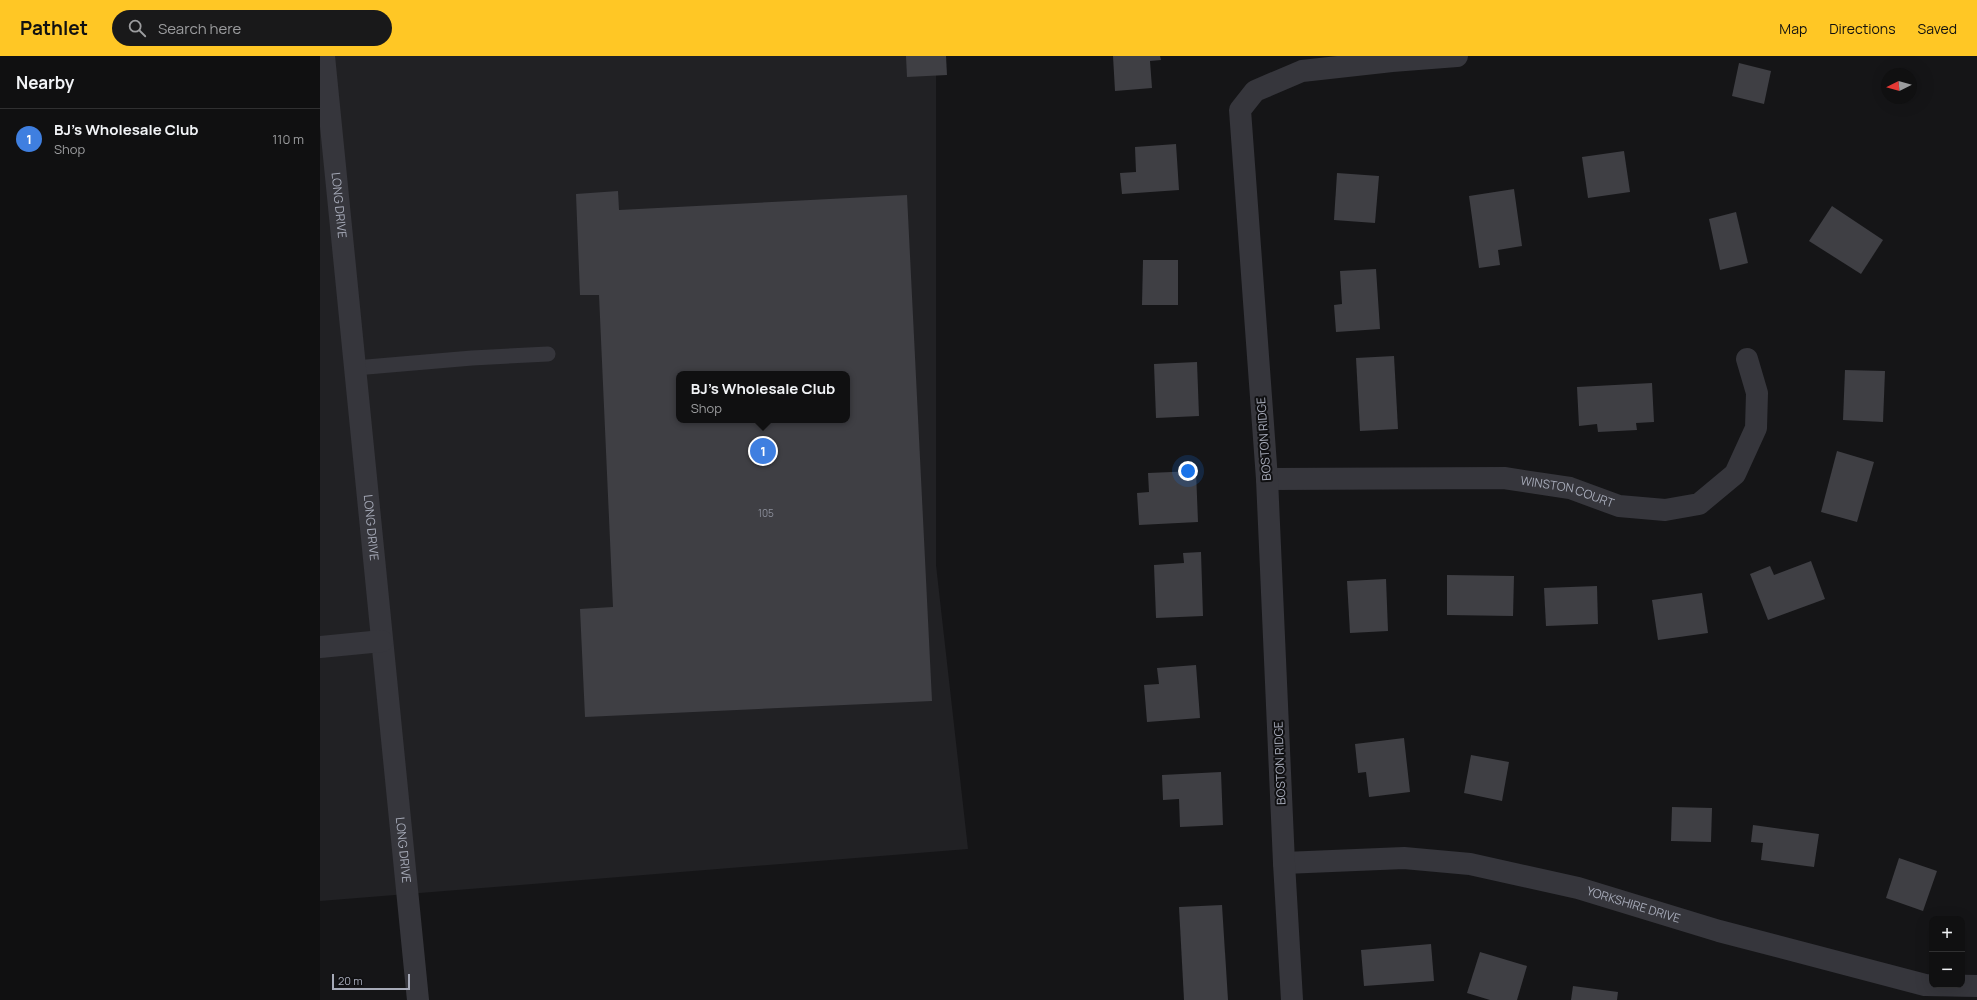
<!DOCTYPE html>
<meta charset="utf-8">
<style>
:root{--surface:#101011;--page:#19191a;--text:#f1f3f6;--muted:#9c9d9f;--line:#303031;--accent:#ffc725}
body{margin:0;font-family:Manrope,sans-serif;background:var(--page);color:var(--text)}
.controls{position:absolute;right:12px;bottom:12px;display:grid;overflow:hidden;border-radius:8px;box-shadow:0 4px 16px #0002}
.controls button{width:36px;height:36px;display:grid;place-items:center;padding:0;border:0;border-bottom:1px solid var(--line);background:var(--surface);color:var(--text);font:20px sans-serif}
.compass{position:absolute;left:1561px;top:12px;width:36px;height:36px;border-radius:50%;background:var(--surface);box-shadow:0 4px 16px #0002;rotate:265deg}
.scale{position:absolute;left:12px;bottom:10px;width:78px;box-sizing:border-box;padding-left:4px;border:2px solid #a6aab8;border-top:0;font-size:11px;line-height:14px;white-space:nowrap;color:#a6aab8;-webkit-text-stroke:3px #101012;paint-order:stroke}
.you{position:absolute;left:868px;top:415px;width:14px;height:14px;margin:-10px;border:3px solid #fff;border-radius:50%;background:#1a73e8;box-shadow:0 0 0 6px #1a73e833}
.badge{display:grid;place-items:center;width:26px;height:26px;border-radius:50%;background:var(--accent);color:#fff;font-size:13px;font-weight:700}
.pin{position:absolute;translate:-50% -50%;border:2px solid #fff;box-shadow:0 1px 4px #0006}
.popup{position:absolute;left:356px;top:315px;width:174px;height:52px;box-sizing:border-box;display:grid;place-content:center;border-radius:8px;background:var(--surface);filter:drop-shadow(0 1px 3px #0005);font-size:13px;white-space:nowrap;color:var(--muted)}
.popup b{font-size:15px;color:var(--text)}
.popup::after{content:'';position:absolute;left:50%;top:100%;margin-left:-8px;border:8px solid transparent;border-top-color:var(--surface)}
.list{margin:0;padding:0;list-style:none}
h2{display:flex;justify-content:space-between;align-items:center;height:52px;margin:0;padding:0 16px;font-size:17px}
h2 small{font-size:13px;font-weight:400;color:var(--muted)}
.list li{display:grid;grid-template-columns:26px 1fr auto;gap:12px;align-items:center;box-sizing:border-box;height:60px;padding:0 16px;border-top:1px solid var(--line)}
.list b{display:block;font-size:15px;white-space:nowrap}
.list p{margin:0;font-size:13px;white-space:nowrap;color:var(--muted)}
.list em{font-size:13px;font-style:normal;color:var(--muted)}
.icon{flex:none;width:22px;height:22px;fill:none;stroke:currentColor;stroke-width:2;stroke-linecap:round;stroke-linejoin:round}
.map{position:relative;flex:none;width:1657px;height:944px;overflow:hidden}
header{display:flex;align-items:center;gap:24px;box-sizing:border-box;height:56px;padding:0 20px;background:var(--accent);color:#111}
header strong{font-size:19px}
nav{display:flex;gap:22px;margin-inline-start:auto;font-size:14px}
.search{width:280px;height:36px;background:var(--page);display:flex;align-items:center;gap:10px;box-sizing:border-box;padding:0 14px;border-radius:22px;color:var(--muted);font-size:15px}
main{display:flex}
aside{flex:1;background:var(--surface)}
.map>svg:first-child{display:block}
.built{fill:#212124;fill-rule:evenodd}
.building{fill:#3f3f44;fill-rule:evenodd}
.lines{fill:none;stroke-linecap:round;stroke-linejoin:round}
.lane{stroke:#36363c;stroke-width:15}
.street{stroke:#36363c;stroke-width:22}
.labels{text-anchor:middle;stroke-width:4;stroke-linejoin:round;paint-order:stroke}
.number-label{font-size:10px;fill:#8c8f9b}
.street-label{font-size:12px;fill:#a6aab8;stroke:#101012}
</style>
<header>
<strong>Pathlet</strong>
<div class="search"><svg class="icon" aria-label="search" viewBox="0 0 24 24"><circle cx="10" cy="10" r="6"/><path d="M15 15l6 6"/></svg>Search here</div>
<nav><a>Map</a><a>Directions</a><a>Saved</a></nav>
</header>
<main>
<aside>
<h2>Nearby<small></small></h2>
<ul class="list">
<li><span class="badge" style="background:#3f7fe0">1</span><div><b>BJ's Wholesale Club</b><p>Shop</p></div><em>110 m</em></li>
</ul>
</aside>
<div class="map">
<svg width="1657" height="944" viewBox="0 0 1657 944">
<rect width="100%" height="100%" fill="#151517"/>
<path class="built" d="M0,0H616V509L648,793L0,845ZM359,318H527V364H359Z"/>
<g class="building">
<path d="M586,0H626L627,19L587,21Z"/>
<path d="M793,0H840L841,4L830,5L832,32L795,35Z"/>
<path d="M1419,7L1451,15L1444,48L1412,40Z"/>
<path d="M856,88L859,134L802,138L800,117L816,116L815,91Z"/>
<path d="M1304,95L1310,136L1268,142L1262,101Z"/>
<path d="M1017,117L1059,120L1055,167L1014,164Z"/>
<path d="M1194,133L1202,190L1178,194L1180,209L1159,212L1149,140Z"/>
<path d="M298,135L299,154L587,139L612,645L265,661L260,553L293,551L279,239H260L256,138ZM359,318H527V364H359Z"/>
<path d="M1512,150L1563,184L1541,218L1489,185Z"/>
<path d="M1416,156L1428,207L1400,214L1389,163Z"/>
<path d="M823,204H858V249H822Z"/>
<path d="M1056,213L1060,273L1016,276L1014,249L1022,248L1020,215Z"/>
<path d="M1074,300L1078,373L1040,375L1036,302Z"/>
<path d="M877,306L879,360L836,362L834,308Z"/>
<path d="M1525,314L1565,315L1563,366L1523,364Z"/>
<path d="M1332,327L1334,366L1316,367L1317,374L1278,376L1277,368L1259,370L1257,331Z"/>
<path d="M1517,395L1554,406L1537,466L1501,456Z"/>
<path d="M876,415L878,466L819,469L817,437L829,436L828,417Z"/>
<path d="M881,496L883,560L836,562L834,509L864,507L863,497Z"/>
<path d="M1491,505L1505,543L1448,564L1430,518L1450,510L1454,519Z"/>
<path d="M1127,519L1194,520L1193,560L1127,559Z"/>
<path d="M1066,523L1068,575L1030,577L1027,525Z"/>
<path d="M1277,530L1278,568L1226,570L1224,532Z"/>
<path d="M1382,537L1388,577L1338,584L1332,544Z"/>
<path d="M876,609L880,662L827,666L824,629L839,628L837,612Z"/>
<path d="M1084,682L1090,736L1049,741L1046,716L1038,717L1035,688Z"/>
<path d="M1151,699L1189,706L1182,745L1144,737Z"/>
<path d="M901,716L903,769L860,771L859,743L843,744L842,719Z"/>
<path d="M1352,751L1392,752L1391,786L1351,785Z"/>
<path d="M1433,769L1499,778L1494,811L1441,804L1443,787L1431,786Z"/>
<path d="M1579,802L1617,815L1603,855L1566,842Z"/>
<path d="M902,849L908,944H864L859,851Z"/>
<path d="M1111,888L1114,925L1044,930L1041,894Z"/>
<path d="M1160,896L1207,910L1197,944H1170L1147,937Z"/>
<path d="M1253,930L1298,936L1297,944H1251Z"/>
</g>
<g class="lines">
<path class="lane" d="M35,312L152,302L228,298"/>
<g class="street">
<path id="s1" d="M4,0L98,944"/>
<path id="s2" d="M947,423L1184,422L1250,432L1299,450L1345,454L1379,448L1415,418L1436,372L1437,337L1427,303"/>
<path d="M0,591L62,585"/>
<path id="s3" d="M964,807L1084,802L1150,808L1258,832L1399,875L1605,929L1657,930"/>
<path d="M972,944L964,807L947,423L920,54L935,35L982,15L1072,5L1137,0"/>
</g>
</g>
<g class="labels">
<g class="number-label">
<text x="446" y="461">105</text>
</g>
<g class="street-label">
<text dy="4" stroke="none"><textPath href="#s1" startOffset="150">LONG DRIVE</textPath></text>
<text transform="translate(944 383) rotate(-94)" y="4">BOSTON RIDGE</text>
<text dy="4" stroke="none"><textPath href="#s2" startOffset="302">WINSTON COURT</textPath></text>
<text dy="4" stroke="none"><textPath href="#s1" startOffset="474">LONG DRIVE</textPath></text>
<text transform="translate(960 707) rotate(-92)" y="4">BOSTON RIDGE</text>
<text dy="4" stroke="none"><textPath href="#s1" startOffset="798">LONG DRIVE</textPath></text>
<text dy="4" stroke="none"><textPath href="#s3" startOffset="355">YORKSHIRE DRIVE</textPath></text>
</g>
</g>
</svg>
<div class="controls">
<button>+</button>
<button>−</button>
</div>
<svg class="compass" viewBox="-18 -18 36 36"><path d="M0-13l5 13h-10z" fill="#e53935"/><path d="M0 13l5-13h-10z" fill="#9c9d9f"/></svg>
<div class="scale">20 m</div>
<div class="you"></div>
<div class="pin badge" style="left:443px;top:395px;background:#3f7fe0">1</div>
<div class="popup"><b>BJ's Wholesale Club</b>Shop</div>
</div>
</main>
